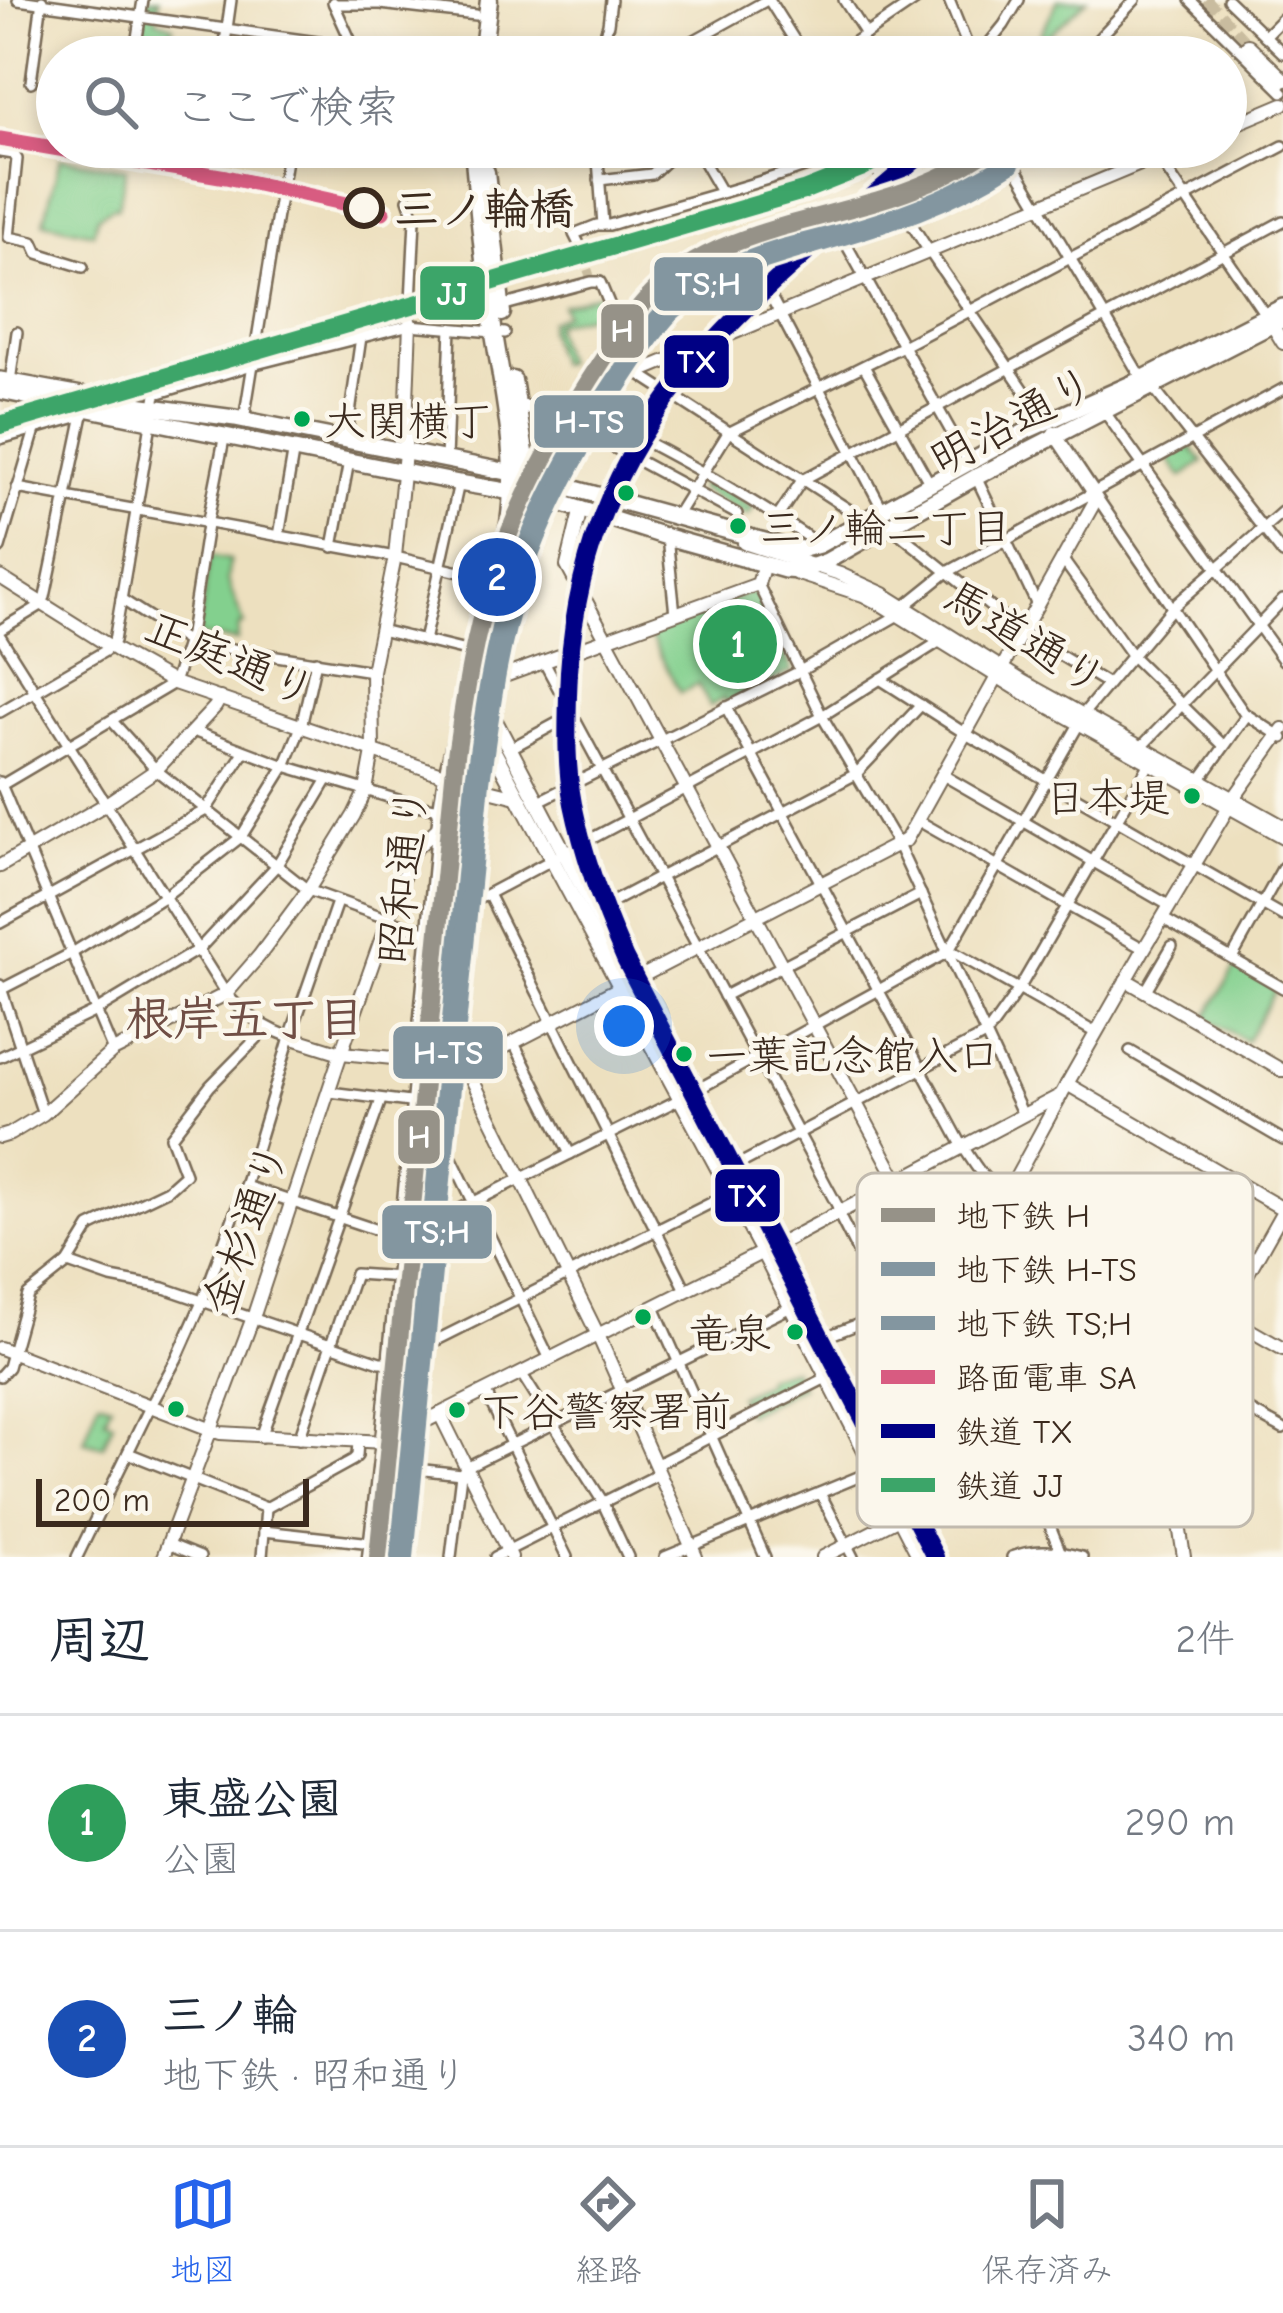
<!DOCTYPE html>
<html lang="ja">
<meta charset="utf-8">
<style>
:root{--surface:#fff;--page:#f6f6f7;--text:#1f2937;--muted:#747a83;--line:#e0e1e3;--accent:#2563eb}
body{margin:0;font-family:"Comic Neue","Klee One",sans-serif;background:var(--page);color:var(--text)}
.scale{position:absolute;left:36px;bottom:30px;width:273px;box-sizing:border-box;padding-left:12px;border:6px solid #3b2a1e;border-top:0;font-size:33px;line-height:42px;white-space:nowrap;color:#3b2a1e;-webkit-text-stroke:9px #fbf7ec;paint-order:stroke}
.you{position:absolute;left:624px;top:1026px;width:42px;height:42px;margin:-30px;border:9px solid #fff;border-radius:50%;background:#1a73e8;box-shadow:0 0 0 18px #1a73e833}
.badge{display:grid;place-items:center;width:78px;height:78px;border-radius:50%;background:var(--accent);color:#fff;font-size:39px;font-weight:700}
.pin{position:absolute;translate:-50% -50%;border:6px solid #fff;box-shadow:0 3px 12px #0006}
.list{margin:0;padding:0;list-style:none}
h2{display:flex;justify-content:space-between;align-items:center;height:156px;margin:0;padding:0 48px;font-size:51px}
h2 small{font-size:39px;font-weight:400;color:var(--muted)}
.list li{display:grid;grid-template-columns:78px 1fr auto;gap:36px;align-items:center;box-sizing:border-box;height:216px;padding:0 48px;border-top:3px solid var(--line)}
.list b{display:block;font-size:45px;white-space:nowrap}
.list p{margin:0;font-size:39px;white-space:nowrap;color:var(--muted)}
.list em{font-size:39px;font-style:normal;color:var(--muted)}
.icon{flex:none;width:66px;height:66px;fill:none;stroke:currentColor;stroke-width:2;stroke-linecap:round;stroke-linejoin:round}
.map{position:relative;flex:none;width:1283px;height:1557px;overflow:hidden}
.search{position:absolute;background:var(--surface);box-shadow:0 6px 18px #0003;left:36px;right:36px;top:36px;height:132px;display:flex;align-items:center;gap:30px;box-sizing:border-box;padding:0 42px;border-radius:66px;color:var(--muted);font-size:45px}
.sheet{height:588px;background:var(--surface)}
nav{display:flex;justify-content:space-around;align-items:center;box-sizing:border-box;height:168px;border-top:3px solid var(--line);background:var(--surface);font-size:33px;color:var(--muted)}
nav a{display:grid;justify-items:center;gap:6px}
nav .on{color:var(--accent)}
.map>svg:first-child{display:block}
.green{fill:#83d08e;stroke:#5f7d56;stroke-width:3}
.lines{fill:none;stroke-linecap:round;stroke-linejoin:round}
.minor-tunnel{stroke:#c9bc9f;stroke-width:9;stroke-dasharray:9 4.5;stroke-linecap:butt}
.secondary-tunnel{stroke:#c9bc9f;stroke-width:14;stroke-dasharray:14 7;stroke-linecap:butt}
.minor-casing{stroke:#796a56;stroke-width:14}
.tertiary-casing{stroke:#796a56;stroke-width:16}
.secondary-casing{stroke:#796a56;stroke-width:18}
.primary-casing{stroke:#796a56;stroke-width:20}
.trunk-casing{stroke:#796a56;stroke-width:21}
.minor{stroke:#fff;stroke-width:9}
.tertiary{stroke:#fff;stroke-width:12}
.secondary{stroke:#fff;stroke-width:14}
.primary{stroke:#fff;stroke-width:15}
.trunk{stroke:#fff;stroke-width:16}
.rail-1-casing{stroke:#fbf7ec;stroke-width:27}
.rail-2-casing{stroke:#fbf7ec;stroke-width:27}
.rail-1{stroke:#000084;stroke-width:18}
.rail-2{stroke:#3ca569;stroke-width:18}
.tram-1-casing{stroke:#fbf7ec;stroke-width:24}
.tram-1{stroke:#d85b81;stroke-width:15}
.metro-1-casing{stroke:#fbf7ec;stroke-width:27}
.metro-2-casing{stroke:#fbf7ec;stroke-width:27}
.metro-3-casing{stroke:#fbf7ec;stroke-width:27}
.metro-1{stroke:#969288;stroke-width:18}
.metro-2{stroke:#8396a0;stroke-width:18}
.metro-3{stroke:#8396a0;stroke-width:18}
.stop-dot{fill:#fbf7ec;stroke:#3b2a1e;stroke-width:6}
.bus-dot{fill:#00a651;stroke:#fbf7ec;stroke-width:4.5}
.labels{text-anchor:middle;stroke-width:9;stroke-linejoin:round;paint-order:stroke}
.bus-label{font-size:42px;fill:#3b2a1e;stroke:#fbf7ec;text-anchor:start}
.stop-label{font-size:45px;font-weight:bold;fill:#3b2a1e;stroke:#fbf7ec;text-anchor:start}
.street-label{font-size:45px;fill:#3b2a1e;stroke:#fbf7ec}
.neighbourhood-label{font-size:48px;font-weight:bold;fill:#704e45;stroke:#fbf7ec}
.key{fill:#fbf7ec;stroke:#c1baae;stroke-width:3}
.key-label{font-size:33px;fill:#3b2a1e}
.line-badge{stroke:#fbf7ec;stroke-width:4.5}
.badge-label{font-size:33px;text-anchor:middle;font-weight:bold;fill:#fff}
</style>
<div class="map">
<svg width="1283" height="1557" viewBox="0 0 1283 1557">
<rect width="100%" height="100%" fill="#fbf7ec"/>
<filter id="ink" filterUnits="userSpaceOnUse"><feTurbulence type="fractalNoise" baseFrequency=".00833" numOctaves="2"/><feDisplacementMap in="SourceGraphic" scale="24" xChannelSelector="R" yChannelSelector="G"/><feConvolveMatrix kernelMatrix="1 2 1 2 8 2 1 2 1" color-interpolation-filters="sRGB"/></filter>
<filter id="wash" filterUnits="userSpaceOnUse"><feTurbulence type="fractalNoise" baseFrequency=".004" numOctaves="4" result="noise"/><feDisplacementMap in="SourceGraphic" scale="48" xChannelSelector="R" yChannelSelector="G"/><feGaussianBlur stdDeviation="2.7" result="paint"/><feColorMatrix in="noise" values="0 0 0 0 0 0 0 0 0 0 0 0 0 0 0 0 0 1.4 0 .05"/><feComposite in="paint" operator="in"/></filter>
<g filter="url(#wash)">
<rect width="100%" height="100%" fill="#ede0bf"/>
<g class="green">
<path d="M145,0H159L156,20L173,26L171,36L156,35L152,57H137Z"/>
<path d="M1058,0H1087L1044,39L1040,35Z"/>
<path d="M60,158L126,169L118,208L113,207L98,216L93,233L44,222Z"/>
<path d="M601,293L607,311L555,323L554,330L564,362L557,364L548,331L550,321L565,314L562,305Z"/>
<path d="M1189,445L1203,462L1182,477L1167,458Z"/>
<path d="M705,478L753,508L748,516L699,489Z"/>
<path d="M210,556L230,560L227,580L244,624L239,626L237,641L201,636L198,633Z"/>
<path d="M750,593L758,595L792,671L727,702L724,698L710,706L698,684L680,693L649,634Z"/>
<path d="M1236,966L1276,989L1246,1041L1206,1018Z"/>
<path d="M793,1369L801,1386L747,1414L738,1396L766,1382L765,1377Z"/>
<path d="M99,1400L111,1404L105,1419L113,1422L103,1446L84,1441Z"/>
</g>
</g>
<g filter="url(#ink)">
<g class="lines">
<path class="minor-tunnel" d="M579,244L590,276"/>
<path class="secondary-tunnel" d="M1205,0L1248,46"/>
<g class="minor-casing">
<g id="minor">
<path d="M18,0L354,47"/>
<path d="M769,0L805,57"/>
<path d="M844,0L866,34"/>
<path d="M949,0L972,57"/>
<path d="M1190,0L1283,92"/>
<path d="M1228,0L1283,53"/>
<path d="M333,2L358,57"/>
<path d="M334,4H380L476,15"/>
<path d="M1265,36L1283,18"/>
<path d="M134,57L143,0"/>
<path d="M223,57L231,0"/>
<path d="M598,57L608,24L611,0"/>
<path d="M664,57L767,0"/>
<path d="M832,57L916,0"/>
<path d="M978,57L1004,25L1019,0"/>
<path d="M1081,57L1135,0"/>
<path d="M31,82L42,0"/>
<path d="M597,147L603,225"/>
<path d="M695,147L721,192"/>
<path d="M862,147L925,245L1046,422"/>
<path d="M1004,147L1142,379L1157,393L1283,554"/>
<path d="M0,152L13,154L17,159L9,237L33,242L38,253L83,267"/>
<path d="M1158,157L1266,316"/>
<path d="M599,180L652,174L681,147"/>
<path d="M408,199L415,219L410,323"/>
<path d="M836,226L968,462"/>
<path d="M579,244L574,234L597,225H609C693,200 777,180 858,147"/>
<path d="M748,253L883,510"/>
<path d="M501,306L591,282H600L638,373L865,520"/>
<path d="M619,330L647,319L671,296L721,264L941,191L950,185L973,147"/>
<path d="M864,366L930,484"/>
<path d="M10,382L17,332"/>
<path d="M565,404C585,421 617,427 641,439C702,471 763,505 819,545"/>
<path d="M1104,411L1283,660"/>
<path d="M543,412L576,427L737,514"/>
<path d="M244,420L288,147"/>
<path d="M0,439L84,415"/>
<path d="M346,441L361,337"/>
<path d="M446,459L451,328"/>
<path d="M976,477L1035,601L1039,603"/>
<path d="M17,488L395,557L494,580"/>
<path d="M1094,493L1244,713L1283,738"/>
<path d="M675,518L728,433L903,346L1283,146"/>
<path d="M777,518L802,480L1283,221"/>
<path d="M890,526L1023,633L1108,684"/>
<path d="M279,536L294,448"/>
<path d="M667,537L675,614"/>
<path d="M333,547L349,461"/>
<path d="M0,548L35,430"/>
<path d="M1063,560L1132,656L1224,746"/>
<path d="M758,584L822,716L898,845L1023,1115"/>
<path d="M121,599L188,642L372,671"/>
<path d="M905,606L946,573L1283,389"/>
<path d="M0,630L38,607L45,597L85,405"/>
<path d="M380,630L466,651L479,647"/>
<path d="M0,636L226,994C244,1014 265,1028 290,1037"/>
<path d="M424,641L459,483"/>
<path d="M544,662L837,1205L840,1217L888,1312"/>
<path d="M880,679L966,734L1283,916"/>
<path d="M726,707L963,1147C976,1165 985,1187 1009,1191"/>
<path d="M0,712L105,651L114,641L156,394L252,365L410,325L505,333"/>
<path d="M1083,714L1173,607L1283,511"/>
<path d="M112,721L156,770L308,890L430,934"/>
<path d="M193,731L285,766L415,805L442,809"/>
<path d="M1141,747L1283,600"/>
<path d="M509,749L572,715"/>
<path d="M943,775L1170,906"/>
<path d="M1200,780L1247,715"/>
<path d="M0,782L113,1051"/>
<path d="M0,786L174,683L190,634L207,525L225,434"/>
<path d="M537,802L800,671L900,614"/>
<path d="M917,820L1144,949"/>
<path d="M488,894L686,1290"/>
<path d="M595,911L856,774L921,705"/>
<path d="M450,914L822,716L942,640"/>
<path d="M1162,918L1283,988"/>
<path d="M0,923L206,810L244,752"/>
<path d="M948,952L955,953L1096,1033"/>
<path d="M1232,958L1283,867"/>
<path d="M0,985L43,1114"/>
<path d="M0,990L72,953L165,896L241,837L285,766L301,727L316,661"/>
<path d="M1145,992L1172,946"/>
<path d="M724,996L921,894"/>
<path d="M514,1043L570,1154"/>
<path d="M1130,1051L1283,1140"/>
<path d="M0,1057L96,1011L199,949L277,865L328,779"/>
<path d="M330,1092L417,1103"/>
<path d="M429,1136L443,1140L550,1359"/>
<path d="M734,1167L987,1034L1019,989L1150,763"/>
<path d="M245,1186L392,1235L403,1236"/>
<path d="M421,1223L430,1224L680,1099L948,952L1079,724"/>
<path d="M974,1254L1081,1318L1283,1429"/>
<path d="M68,1263L111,1278L164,1288L380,1362H391"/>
<path d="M654,1307L765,1557"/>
<path d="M825,1337L937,1294L956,1289L1060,1551"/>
<path d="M409,1348L419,1349L731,1193"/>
<path d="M983,1357L1081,1318"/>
<path d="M521,1373L601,1499L628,1557"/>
<path d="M0,1376L8,1367L28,1295L68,1263L90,1227L167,1190L185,1174L171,1137L210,1086L267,1028"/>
<path d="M485,1391L567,1557"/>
<path d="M884,1419L890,1424L897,1423L994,1384"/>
<path d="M261,1437L381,1100"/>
<path d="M299,1439L355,1274L400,1277"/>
<path d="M128,1453L266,1508"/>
<path d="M655,1465L828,1377"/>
<path d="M398,1467L461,1474"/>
<path d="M820,1493L853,1557"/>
<path d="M906,1493L1019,1448"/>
<path d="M266,1508L353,1460L357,1456L358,1441"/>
<path d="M264,1531L372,1543"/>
<path d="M168,1544L200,1557"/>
<path d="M77,1557L150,1407L177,1358L202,1302L247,1180L290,1037L337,902"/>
<path d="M262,1557L266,1508"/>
<path d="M451,1557L461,1474L466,1467L791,1307"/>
<path d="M495,1557L659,1474"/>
<path d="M665,1557L875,1470"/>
<path d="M1012,1557C1035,1547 1059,1551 1082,1557"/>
</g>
</g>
<g class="tertiary-casing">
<g id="tertiary">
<path d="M1226,128L1283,104"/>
<path d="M1268,318L1283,343"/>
<path d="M517,404L543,412L1181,147"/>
<path d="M581,508L567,566L956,1289"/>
<path d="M744,543L840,574L884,594L1024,682L1283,826"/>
<path d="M795,573L863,595L882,605L1019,690L1283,837"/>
<path d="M0,577L119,652L174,683L447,776"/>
<path d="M485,683L758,584L764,564"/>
<path d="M465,784L517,797"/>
<path d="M0,866L106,804L156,770L215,707L220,698"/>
<path d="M1126,980L1283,1071"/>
<path d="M290,1037L341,1053L435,1062L466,1067L906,840L1094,503V493L1054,433"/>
<path d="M466,1067L598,1335L696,1557"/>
<path d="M1067,1084L1283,1209"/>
<path d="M0,1137L10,1134L43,1114L113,1051L226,994L259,956L308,890L354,815L366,790L373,752L372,671L395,557L405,452L410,323"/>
<path d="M1009,1191L1283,1349"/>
<path d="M0,1348L220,1433L384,1442L787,1240L1061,1095"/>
<path d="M440,1414L511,1557"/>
<path d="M872,1437L882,1424L1067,1084L1144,949L1234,798L1283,729"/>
<path d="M163,1557L255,1312L341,1053L412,852L440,826"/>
<path d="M823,1557L915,1510"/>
<path d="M1184,1557L1172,1479L1168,1472L1151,1458L1150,1447L1283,1211"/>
</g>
</g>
<g class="secondary-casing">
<g id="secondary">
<path d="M1248,46L1283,80"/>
<path d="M482,696L595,911L825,1337L939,1557"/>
<path d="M476,718L763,1252L920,1557"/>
</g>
</g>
<g class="primary-casing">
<g id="primary">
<path d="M0,380L136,405L235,418L528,476L790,548L804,549L819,545L1028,430L1142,379L1283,307"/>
<path d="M0,391L459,483L542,497L667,537L785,570L800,571L827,561L976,477L1283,319"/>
</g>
</g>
<g class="trunk-casing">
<g id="trunk">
<path d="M482,57L489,0"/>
<path d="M486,172L502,313"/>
<path d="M371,1557L384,1442L442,809L447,776L509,523C519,456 502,388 492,321C483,264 478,205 473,147"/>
<path d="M388,1557L437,1044L465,784L477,719L528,494L526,458L513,380"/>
</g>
</g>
<use href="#minor" class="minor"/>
<use href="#tertiary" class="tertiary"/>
<use href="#secondary" class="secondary"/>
<use href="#primary" class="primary"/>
<use href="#trunk" class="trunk"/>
<g class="rail-1-casing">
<path id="rail-1" d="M930,147C850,217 765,282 696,362C612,460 571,567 568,695C567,732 566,768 573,804C584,858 603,909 625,959L935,1557"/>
</g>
<g class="rail-2-casing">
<path id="rail-2" d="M0,425L803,191L861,168L899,147"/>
</g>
<use href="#rail-1" class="rail-1"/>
<use href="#rail-2" class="rail-2"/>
<g class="tram-1-casing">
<path id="tram-1" d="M0,139L226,177L383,212"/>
</g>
<use href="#tram-1" class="tram-1"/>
<g class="metro-1-casing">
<path id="metro-1" d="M378,1557L456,755C465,695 474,634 493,577C518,500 560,425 604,358C619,336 634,312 653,293C672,274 697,259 721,248C788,219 862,211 929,182C952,173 972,160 993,147"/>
</g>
<g class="metro-2-casing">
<path id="metro-2" d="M399,1557L474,782C483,716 492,648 512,585C536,510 577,437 620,373C635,350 649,325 669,307C685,292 703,280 722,271C766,249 816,240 862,227C913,212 959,193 1004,165"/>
</g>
<g class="metro-3-casing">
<path id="metro-3" d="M405,1557L481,782C490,716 498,647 520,583C545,508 590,428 634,362C646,345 658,325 673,311C691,294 712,280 735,270C832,235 922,223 1011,164"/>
</g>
<use href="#metro-1" class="metro-1"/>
<use href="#metro-2" class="metro-2"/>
<use href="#metro-3" class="metro-3"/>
</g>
</g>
<circle class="stop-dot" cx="364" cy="208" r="18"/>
<g class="bus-dot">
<circle cx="302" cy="419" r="10"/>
<circle cx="626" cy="493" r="10"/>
<circle cx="738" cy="526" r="10"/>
<circle cx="1192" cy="796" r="10"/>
<circle cx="684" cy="1054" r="10"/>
<circle cx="643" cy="1317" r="10"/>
<circle cx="795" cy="1332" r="10"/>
<circle cx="176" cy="1409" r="10"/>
<circle cx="457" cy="1410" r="10"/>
</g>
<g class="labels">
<g class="bus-label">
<text x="324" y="435">大関横丁</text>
<text x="760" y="542">三ノ輪二丁目</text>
<text x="1170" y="812" text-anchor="end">日本堤</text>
<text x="706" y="1070">一葉記念館入口</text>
<text x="772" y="1348" text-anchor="end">竜泉</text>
<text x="480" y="1426">下谷警察署前</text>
</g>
<g class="stop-label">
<text x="394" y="224">三ノ輪橋</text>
</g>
<g class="street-label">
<text transform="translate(1012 420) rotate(-28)" y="16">明治通り</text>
<text transform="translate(1026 637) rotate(31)" y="16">馬道通り</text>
<text transform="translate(231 658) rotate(23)" y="16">正庭通り</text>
<text transform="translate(402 875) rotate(-84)" y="16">昭和通り</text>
<text transform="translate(245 1228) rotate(-71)" y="16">金杉通り</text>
</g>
<g class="neighbourhood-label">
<text x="245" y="1035">根岸五丁目</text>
</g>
</g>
<rect x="857" y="1173" width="396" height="354" rx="18" class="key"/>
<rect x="881" y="1208" width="54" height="14" fill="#969288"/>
<rect x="881" y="1262" width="54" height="14" fill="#8396a0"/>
<rect x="881" y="1316" width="54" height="14" fill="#8396a0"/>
<rect x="881" y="1370" width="54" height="14" fill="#d85b81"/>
<rect x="881" y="1424" width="54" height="14" fill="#000084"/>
<rect x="881" y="1478" width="54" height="14" fill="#3ca569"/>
<g class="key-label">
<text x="956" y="1227">地下鉄 H</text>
<text x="956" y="1281">地下鉄 H-TS</text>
<text x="956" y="1335">地下鉄 TS;H</text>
<text x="956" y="1389">路面電車 SA</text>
<text x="956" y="1443">鉄道 TX</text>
<text x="956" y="1497">鉄道 JJ</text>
</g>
<g class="line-badge">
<rect x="652" y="255" width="113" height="58" rx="12" fill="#8396a0"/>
<rect x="418" y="264" width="69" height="58" rx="12" fill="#3ca569"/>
<rect x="599" y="302" width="47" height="58" rx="12" fill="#969288"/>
<rect x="662" y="333" width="69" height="57" rx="12" fill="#000084"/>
<rect x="532" y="393" width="114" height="57" rx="12" fill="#8396a0"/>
<rect x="391" y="1024" width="114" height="57" rx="12" fill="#8396a0"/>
<rect x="396" y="1108" width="46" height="58" rx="12" fill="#969288"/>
<rect x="713" y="1167" width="69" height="57" rx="12" fill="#000084"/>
<rect x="380" y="1203" width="114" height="58" rx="12" fill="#8396a0"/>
</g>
<g class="badge-label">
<text x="708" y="295">TS;H</text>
<text x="452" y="305">JJ</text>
<text x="622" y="342">H</text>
<text x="697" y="373">TX</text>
<text x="589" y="433">H-TS</text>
<text x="448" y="1064">H-TS</text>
<text x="419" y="1148">H</text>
<text x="748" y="1207">TX</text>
<text x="437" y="1243">TS;H</text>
</g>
</svg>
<div class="scale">200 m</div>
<div class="you"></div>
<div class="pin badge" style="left:738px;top:644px;background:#2e9e5b">1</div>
<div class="pin badge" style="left:497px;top:577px;background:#1a4fb4">2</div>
<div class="search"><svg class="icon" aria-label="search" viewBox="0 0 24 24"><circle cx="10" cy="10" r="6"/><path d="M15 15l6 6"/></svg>ここで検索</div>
</div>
<section class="sheet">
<h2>周辺<small>2件</small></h2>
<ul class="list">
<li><span class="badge" style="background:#2e9e5b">1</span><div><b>東盛公園</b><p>公園</p></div><em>290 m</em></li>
<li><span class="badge" style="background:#1a4fb4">2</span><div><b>三ノ輪</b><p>地下鉄 · 昭和通り</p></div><em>340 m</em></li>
</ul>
</section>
<nav>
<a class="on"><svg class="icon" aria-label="map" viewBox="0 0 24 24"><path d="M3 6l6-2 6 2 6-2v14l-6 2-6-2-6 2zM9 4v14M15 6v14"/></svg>地図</a>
<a><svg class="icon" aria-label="directions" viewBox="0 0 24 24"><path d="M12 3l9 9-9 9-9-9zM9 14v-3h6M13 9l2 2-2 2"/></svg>経路</a>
<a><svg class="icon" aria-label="saved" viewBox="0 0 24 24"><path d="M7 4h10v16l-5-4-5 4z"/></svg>保存済み</a>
</nav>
